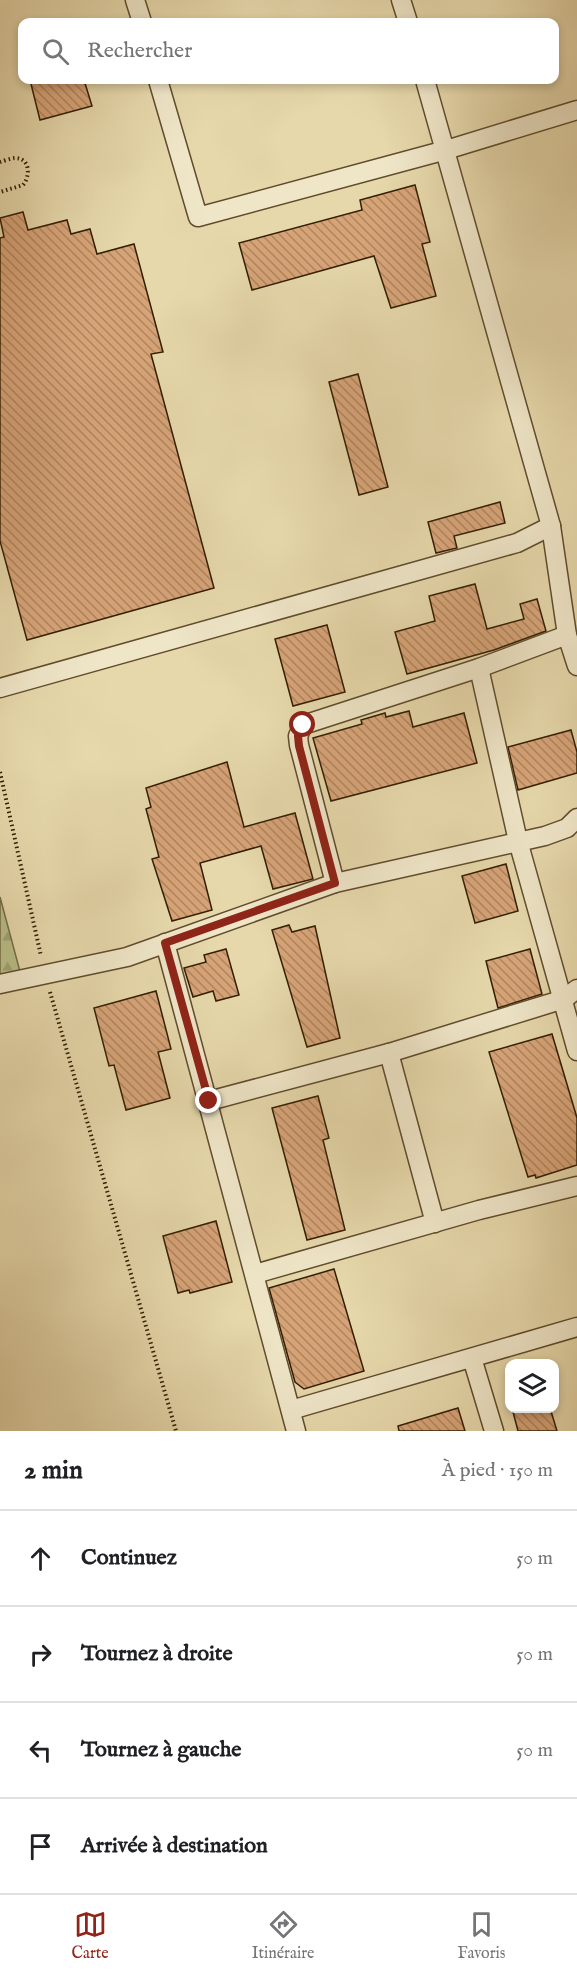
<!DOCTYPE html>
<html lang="fr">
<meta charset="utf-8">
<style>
:root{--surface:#fff;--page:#f2f2f2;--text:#202124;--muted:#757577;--line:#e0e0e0;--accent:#8f2418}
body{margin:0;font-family:"IM FELL English",serif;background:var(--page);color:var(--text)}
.controls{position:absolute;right:18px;bottom:18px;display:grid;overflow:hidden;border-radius:12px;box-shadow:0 3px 9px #0003}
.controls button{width:54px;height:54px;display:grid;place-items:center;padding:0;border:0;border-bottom:2px solid var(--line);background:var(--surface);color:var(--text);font:30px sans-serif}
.stop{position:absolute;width:18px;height:18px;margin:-14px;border:4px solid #8f2418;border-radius:50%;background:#fff}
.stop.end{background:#8f2418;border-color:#fff;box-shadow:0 2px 6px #0008}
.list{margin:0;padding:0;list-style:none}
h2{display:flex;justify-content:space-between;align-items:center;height:78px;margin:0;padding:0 24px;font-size:26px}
h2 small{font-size:20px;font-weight:400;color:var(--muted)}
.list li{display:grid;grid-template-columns:39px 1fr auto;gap:18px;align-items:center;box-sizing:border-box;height:96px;padding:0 24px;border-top:2px solid var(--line)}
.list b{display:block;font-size:22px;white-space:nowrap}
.list em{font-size:20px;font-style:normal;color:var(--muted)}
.icon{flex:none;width:33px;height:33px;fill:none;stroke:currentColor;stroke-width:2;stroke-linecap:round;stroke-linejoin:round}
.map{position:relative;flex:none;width:577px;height:1431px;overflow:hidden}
.search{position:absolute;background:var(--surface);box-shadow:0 3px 9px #0003;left:18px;right:18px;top:18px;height:66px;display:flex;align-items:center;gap:15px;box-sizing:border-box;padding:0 21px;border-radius:12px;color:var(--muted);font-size:22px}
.sheet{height:462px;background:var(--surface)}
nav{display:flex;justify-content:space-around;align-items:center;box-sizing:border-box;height:84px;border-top:2px solid var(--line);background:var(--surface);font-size:16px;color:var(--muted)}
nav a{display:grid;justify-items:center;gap:3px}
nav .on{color:var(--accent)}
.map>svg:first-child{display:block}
.forest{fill:url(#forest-firs);stroke:#766e45;stroke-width:1.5}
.building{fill:url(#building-back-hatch);stroke:#331e03;stroke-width:1.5}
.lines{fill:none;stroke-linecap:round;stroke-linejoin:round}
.minor-casing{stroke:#604c2d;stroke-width:21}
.path{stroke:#331e03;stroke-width:4;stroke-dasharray:1.5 3;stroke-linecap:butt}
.minor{stroke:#efe6c8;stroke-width:18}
.route{stroke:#8f2418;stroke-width:8}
</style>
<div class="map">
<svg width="577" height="1431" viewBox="0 0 577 1431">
<defs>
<pattern id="forest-firs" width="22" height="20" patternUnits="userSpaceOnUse" patternTransform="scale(1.5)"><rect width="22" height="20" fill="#b8be87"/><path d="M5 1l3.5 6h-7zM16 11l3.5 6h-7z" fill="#9fa373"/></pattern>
<pattern id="building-back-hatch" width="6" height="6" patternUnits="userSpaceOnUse" patternTransform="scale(1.5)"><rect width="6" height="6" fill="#d7a478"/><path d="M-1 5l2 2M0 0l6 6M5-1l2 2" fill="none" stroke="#af8560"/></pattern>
</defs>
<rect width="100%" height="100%" fill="#e6d8ab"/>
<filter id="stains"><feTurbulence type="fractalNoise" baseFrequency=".00333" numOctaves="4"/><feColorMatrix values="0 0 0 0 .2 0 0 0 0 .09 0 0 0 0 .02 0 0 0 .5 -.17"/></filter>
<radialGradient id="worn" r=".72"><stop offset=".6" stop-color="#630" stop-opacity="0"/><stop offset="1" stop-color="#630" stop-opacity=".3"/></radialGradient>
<path class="forest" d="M0,897L22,979L0,984Z"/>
<g class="building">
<path d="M30,80H84L92,106L40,120Z"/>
<path d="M415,185L430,242L422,244L436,296L391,308L374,256L252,290L239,243L362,210L360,200Z"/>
<path d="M23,212L28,230L67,220L71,234L90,229L97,254L134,244L163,352L151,354L214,588L27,640L0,541V238L4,237L0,218Z"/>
<path d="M358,374L388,487L359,495L329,382Z"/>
<path d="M500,502L505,523L454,536L457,548L436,553L428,522Z"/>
<path d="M475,584L487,629L524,619L520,604L537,599L546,631L494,650L407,674L395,632L435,621L429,596Z"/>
<path d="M327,625L345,692L293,706L275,639Z"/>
<path d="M409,711L413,727L464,713L477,763L331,801L313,738L362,724L361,720L385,713L386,717Z"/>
<path d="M571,730L577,752V773L518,790L508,747Z"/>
<path d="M227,762L244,827L295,813L313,879L273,889L261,846L200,863L212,910L172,921L152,859L159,857L146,809L151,807L146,788Z"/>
<path d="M506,864L518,911L475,923L462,876Z"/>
<path d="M289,925L292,932L315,926L340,1038L307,1047L272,930Z"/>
<path d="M226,949L239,995L216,1001L213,991L193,997L184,968L206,962L204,955Z"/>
<path d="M530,949L542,994L498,1008L486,961Z"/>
<path d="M156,991L171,1049L158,1052L170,1098L126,1110L114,1065L109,1066L94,1008Z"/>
<path d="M552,1034L577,1118V1165L536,1178L535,1175L528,1177L489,1052Z"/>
<path d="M318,1096L329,1138L323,1140L345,1230L307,1240L272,1108Z"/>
<path d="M216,1221L232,1282L190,1293L189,1290L178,1293L163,1236Z"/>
<path d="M334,1269L364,1371L304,1389L295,1382L269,1288Z"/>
<path d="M458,1408L465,1431H399L398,1426Z"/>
<path d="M512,1408H550L557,1431H518Z"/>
</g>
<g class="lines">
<g class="minor-casing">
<g id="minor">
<path d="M135,0L142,22"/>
<path d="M401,0L408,22"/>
<path d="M158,80L198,217L446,150L577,110"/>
<path d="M425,80L551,526L567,635L577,666"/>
<path d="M479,668L518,841L577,1051"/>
<path d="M0,688L517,543L551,526"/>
<path d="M335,883L299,745L298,736L303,725L479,668L567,635"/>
<path d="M165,943L296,1431"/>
<path d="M0,984L127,957L335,883L545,836L567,828L577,818"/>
<path d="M389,1053L435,1223"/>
<path d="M209,1101L389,1053L564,999L577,989"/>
<path d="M255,1274L479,1210L577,1186"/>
<path d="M472,1358L494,1431"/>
<path d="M291,1410L577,1327"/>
</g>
</g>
<g class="path">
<path d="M0,162C4,161 11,158 15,158C31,158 30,177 23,185L0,192"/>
<path d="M0,772L41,956"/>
<path d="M50,992L176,1431"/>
</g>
<use href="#minor" class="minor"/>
</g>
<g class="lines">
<path class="route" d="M209,1101L165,943L335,883L299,746L298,736L303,725"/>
</g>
<rect width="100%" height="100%" filter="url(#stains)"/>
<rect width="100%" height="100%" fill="url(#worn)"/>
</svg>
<div class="controls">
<button><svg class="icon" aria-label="layers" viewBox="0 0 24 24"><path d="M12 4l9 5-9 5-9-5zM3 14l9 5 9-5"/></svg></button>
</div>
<div class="stop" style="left:303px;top:725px"></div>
<div class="stop end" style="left:209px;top:1101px"></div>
<div class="search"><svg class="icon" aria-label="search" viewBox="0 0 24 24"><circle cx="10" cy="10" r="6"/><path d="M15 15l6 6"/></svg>Rechercher</div>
</div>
<section class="sheet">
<h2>2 min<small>À pied · 150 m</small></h2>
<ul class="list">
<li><svg class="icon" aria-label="ahead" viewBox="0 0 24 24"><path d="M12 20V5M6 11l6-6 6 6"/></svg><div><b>Continuez</b></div><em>50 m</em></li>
<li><svg class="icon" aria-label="right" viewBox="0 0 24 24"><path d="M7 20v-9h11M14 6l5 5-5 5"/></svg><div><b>Tournez à droite</b></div><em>50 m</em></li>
<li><svg class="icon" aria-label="left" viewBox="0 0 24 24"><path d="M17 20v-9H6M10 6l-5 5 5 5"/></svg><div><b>Tournez à gauche</b></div><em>50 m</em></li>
<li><svg class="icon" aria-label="arrive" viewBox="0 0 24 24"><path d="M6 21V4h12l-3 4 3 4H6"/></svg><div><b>Arrivée à destination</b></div></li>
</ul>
</section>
<nav>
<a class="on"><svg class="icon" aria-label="map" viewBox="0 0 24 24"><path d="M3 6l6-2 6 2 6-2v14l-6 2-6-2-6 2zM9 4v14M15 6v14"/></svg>Carte</a>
<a><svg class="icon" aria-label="directions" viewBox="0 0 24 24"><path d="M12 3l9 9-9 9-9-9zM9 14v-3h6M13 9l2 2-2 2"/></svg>Itinéraire</a>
<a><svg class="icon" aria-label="saved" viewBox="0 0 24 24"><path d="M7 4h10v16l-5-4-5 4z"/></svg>Favoris</a>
</nav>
